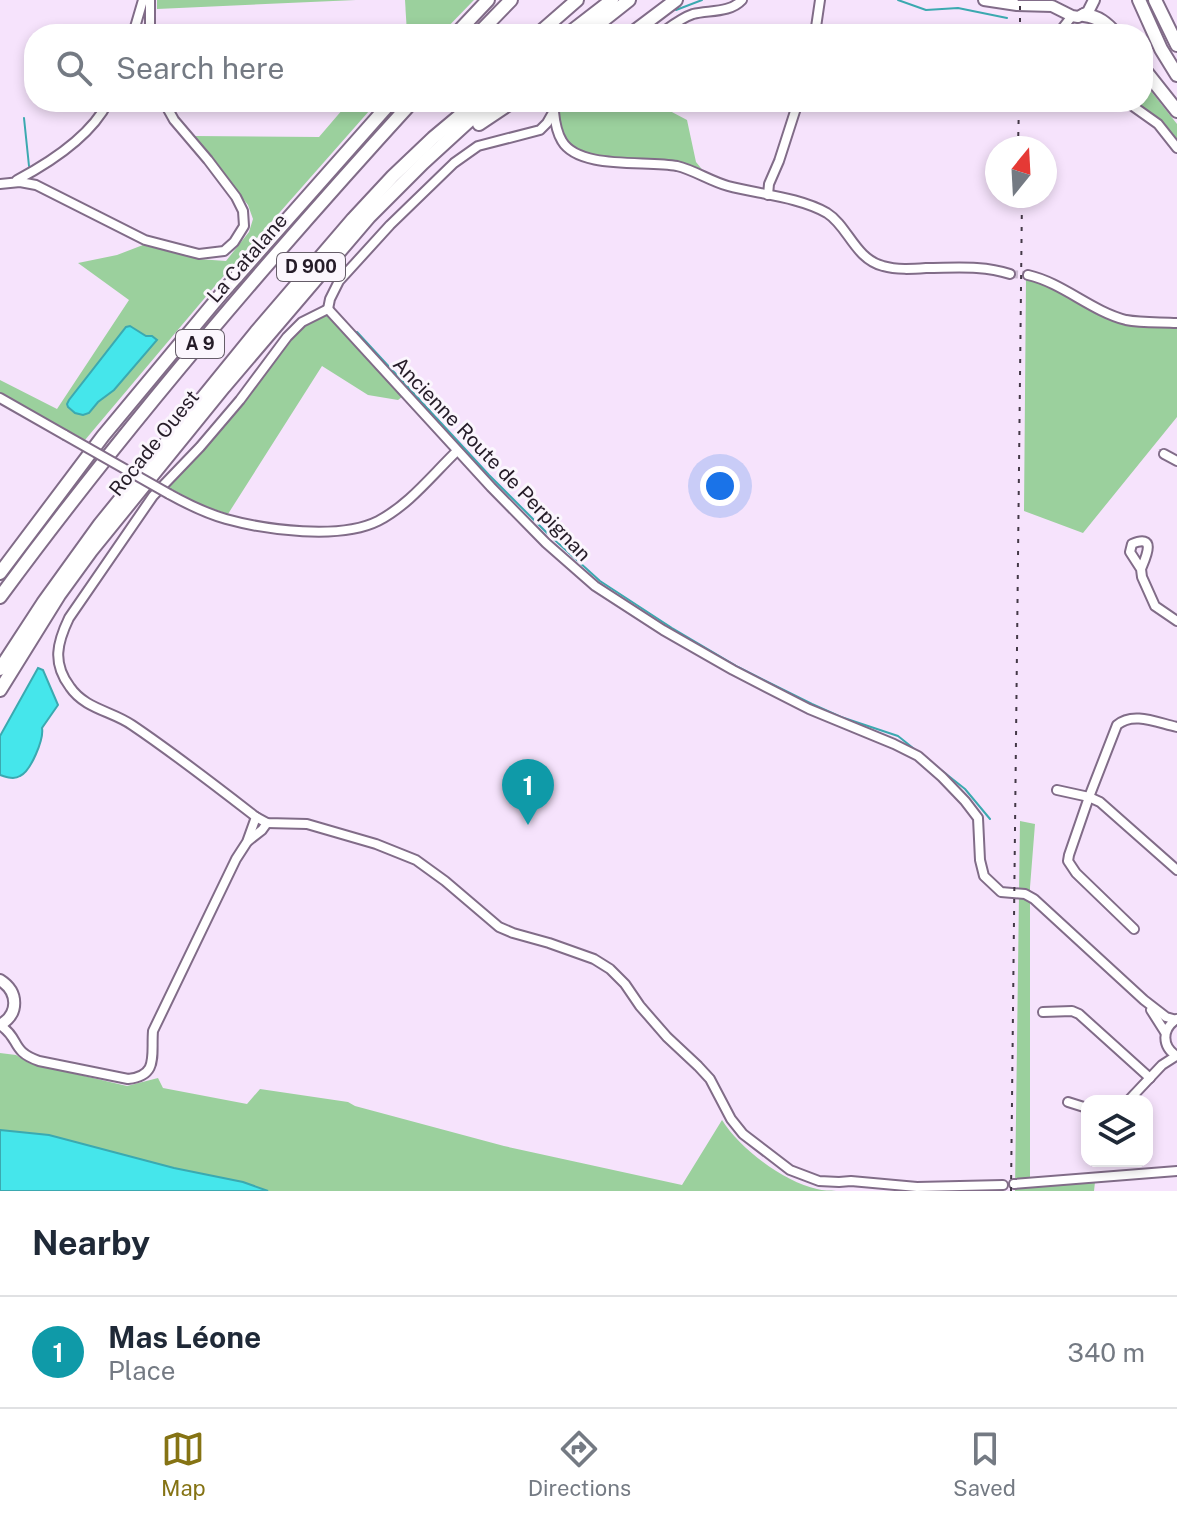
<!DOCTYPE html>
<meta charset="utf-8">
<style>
:root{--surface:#fff;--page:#f2f2f3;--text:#1f2937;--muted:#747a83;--line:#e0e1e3;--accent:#857314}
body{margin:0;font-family:"Public Sans",sans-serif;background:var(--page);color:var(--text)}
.controls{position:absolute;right:24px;bottom:24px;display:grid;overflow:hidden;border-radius:16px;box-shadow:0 4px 12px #0003}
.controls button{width:72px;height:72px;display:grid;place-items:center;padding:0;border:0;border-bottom:2px solid var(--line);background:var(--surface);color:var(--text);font:40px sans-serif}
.compass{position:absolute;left:985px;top:136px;width:72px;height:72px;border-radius:50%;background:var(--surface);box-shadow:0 4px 12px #0003;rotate:18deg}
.you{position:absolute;left:720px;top:486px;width:28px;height:28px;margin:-20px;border:6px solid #fff;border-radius:50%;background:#1a73e8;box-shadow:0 0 0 12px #1a73e833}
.badge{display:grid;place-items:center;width:52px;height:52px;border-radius:50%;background:var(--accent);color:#fff;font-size:26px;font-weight:700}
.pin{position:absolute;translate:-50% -66px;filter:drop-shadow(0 2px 4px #0008)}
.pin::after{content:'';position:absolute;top:42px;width:28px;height:24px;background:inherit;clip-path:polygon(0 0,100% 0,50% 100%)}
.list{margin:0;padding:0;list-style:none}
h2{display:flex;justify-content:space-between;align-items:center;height:104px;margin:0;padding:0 32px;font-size:34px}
h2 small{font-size:26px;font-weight:400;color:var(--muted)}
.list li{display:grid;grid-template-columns:52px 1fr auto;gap:24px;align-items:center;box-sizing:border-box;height:112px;padding:0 32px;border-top:2px solid var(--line)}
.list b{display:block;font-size:30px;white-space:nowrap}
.list p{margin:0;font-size:26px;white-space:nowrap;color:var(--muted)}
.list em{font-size:26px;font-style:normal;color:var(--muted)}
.icon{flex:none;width:44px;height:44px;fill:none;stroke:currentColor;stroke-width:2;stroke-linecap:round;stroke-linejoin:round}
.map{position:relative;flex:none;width:1177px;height:1191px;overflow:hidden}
.search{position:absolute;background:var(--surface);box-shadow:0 4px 12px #0003;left:24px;right:24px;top:24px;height:88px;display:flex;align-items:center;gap:20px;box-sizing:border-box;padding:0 28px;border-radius:32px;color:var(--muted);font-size:30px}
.sheet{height:216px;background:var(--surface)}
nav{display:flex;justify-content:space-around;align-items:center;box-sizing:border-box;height:112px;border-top:2px solid var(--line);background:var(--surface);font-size:22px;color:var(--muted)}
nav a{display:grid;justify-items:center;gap:4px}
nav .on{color:var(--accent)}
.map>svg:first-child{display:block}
.green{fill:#9bd09d}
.water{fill:#45e6eb;stroke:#3ba9b0;stroke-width:2}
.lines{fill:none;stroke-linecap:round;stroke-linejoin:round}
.stream{stroke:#3ba9b0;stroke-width:2}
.minor-tunnel{stroke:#ccbbd2;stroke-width:8;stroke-dasharray:8 4;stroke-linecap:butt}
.minor-casing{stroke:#816c88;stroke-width:12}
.major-casing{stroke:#816c88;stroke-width:14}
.highway-casing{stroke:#816c88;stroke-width:16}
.minor{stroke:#fff;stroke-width:8}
.major{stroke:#fff;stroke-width:10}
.highway{stroke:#fff;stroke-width:12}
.rail{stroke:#443947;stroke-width:2;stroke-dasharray:4 8;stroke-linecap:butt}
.minor-bridge-casing{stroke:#816c88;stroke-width:12;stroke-linecap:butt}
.minor-bridge{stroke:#fff;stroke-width:8}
.labels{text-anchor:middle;stroke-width:6;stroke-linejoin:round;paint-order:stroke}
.shield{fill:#fbf6fd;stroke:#655d68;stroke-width:2}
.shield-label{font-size:18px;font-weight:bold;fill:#251c28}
.street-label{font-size:20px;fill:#251c28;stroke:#fbf6fd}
</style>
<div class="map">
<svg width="1177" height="1191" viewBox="0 0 1177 1191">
<rect width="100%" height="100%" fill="#f6e3fc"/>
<g class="green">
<path d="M157,0H356L157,9Z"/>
<path d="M405,0H474L441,34H407Z"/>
<path d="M1143,81L1177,124V143L1133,102H1143Z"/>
<path d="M349,102H377L214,287L85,440L0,393V380L57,409L129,300L78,263L117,255L143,245L198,259L226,261L249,232L253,219L248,205L194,136L319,137Z"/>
<path d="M565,102H653L687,120L696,162L705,173C696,168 686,163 675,161C650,157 586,162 569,144C562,136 562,124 558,115Z"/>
<path d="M1026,278L1039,281L1101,315L1177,327V417L1083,533L1024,511Z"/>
<path d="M327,314L402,397L398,400L368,395L322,366L228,514L199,504L168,487L204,450L244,403L290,340L305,326Z"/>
<path d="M1020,821L1035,824L1030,887V1186L1095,1182L1094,1191H1015Z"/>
<path d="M0,1053L16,1055L29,1063L127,1086L158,1078L163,1088L247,1104L260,1089L348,1102L355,1106L504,1146L682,1185L722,1120C739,1148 784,1182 817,1189C823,1191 830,1190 836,1191H268L243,1182L174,1168L49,1135L0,1130Z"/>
</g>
<g class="water">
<path d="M130,326L146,336H152L157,340L114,390L98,402L89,413L83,415L75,413L68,407L67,404L69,400L126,327Z"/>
<path d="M38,668L43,670L58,705L42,728C44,739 31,771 20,776C14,780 6,777 0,775V736Z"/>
<path d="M0,1130L49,1135L174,1168L243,1182L268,1191H0Z"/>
</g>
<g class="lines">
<g class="stream">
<path d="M898,0L926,10L958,8L1007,18"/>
<path d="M676,10L702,0"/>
<path d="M24,118L29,166"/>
<path d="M357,332L489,475L547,533L600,581L672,628L738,667L812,704L841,717L898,736L918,752"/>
<path d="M926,758L965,789L990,819"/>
</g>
<path class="minor-tunnel" d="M1010,274L1028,275"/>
<g class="minor-casing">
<g id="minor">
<path d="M150,0V34"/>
<path d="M133,34L143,0"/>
<path d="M660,34C670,27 681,18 693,14C709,10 730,13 742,0"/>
<path d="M815,34L820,0"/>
<path d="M1058,34L1072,16"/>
<path d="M1127,102L1158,124L1177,148"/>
<path d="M554,112C555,122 557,133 562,141C579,170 646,160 677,166C694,170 710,181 728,186C758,194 799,197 827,213C848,226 855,259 883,266C897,270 912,269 926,268C955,268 982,265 1010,274"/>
<path d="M17,180C49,163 91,136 108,102"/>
<path d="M0,184L20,182L36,185L145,240L199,254L224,251L234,242L244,226L243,211L236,197L208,160L174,120L164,102"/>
<path d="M768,195L769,184L779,161L798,102"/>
<path d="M1028,275C1063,283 1091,311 1126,320C1142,323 1160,322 1177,323"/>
<path d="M328,309L302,322L287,337L240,400L200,447L153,496L69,618C57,643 52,663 70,687C85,709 112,711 132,725C175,754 216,786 256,817L267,823L307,824L376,844L416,860L445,881L499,927L513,933L549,943L594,959L610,969L625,984L640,1006L667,1037L698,1066L710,1079L731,1119L743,1134L790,1170L819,1181L839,1182L851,1181L917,1187L1003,1185"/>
<path d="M328,309L491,487L546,543L595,586L663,630L733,670L809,709L894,744L918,756L942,777L965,801L978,818L980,860L984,876L1001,892L1025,894L1034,899L1144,1000L1166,1017L1176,1020"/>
<path d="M328,309L330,299L339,281L390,225L454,163L478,146L540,130L547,123L559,102"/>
<path d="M0,398L65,435"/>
<path d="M1164,454L1177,461"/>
<path d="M169,494C187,504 205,513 226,519C266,530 340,540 378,521C409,505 432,475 457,451"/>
<path d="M1141,569C1145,559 1158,533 1132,544L1130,552L1141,569L1142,577L1155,606L1177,621"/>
<path d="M1057,790L1089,797L1100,802L1177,870"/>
<path d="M248,841L262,830L267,823"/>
<path d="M1134,929L1076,873L1068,861L1069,855L1089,797L1117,725C1133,711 1158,723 1177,727"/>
<path d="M1151,1010L1165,1032"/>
<path d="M1043,1012L1072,1011L1079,1014L1150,1078"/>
<path d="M1177,1019C1161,1029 1162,1047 1177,1056"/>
<path d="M0,1025C21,1039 10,1051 39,1061L128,1079C159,1076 151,1055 153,1031L236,859L247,842L256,817"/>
<path d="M1128,1101L1162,1065L1176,1056"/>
<path d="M1068,1102L1087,1108"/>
<path d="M1014,1184L1177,1171"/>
</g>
</g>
<g class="major-casing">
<g id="major">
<path d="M984,0L1017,5L1052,6L1072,16L1078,17L1088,12L1094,0"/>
<path d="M0,980C19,992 19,1014 0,1025"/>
</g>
</g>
<g class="highway-casing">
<g id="highway">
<path d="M1139,0L1161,49L1177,75"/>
<path d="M1155,0L1177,45"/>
<path d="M1084,15C1099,17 1106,23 1116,34"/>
<path d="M456,34L488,0"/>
<path d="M478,34L511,0"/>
<path d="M538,34L577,0"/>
<path d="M568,34L612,0"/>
<path d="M586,34L629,0"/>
<path d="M631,34L676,0"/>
<path d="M1143,68L1177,111"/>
<path d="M479,124L512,102"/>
<path d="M0,573L103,436L222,293L391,102"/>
<path d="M0,597C127,424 267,261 412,102"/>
<path d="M0,669L43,603L100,524L256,332L353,219L393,176L433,138L476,102"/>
<path d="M0,690L59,595L91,551L224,387L369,217L423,163L470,120L494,102"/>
</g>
</g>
<use href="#minor" class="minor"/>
<use href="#major" class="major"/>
<use href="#highway" class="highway"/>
<g class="rail">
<path d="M1020,34V0"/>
<path d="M1018,148L1019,102"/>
<path d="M1011,1191L1022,196"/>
</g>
<g class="minor-bridge-casing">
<path id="minor-bridge" d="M65,435L169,494"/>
</g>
<use href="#minor-bridge" class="minor-bridge"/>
</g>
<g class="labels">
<g class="shield">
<rect x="277" y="253" width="68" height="28" rx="6"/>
<rect x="176" y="330" width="48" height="28" rx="6"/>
</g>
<g class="shield-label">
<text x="311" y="273">D 900</text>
<text x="200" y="350">A 9</text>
</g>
<g class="street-label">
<text transform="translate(247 258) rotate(-49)" y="7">La Catalane</text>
<text transform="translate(154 443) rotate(-51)" y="7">Rocade Ouest</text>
<text transform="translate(492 459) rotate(46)" y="7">Ancienne Route de Perpignan</text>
</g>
</g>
</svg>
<div class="controls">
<button><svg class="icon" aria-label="layers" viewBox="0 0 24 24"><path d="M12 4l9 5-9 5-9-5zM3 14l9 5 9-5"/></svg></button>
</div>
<svg class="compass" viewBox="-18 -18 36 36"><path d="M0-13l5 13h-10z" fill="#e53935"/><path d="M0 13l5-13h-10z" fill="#747a83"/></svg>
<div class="you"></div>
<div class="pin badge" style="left:528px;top:825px;background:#0f9aa8">1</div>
<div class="search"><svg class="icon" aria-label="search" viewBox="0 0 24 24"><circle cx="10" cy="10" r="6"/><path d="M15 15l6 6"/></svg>Search here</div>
</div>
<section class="sheet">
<h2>Nearby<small></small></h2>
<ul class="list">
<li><span class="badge" style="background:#0f9aa8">1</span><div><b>Mas Léone</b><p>Place</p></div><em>340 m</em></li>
</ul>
</section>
<nav>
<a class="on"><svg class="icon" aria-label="map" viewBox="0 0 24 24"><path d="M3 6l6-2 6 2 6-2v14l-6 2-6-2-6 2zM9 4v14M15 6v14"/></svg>Map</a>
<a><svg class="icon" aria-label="directions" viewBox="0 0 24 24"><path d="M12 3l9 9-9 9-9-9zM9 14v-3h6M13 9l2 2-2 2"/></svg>Directions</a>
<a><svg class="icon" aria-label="saved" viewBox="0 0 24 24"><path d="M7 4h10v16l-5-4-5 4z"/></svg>Saved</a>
</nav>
